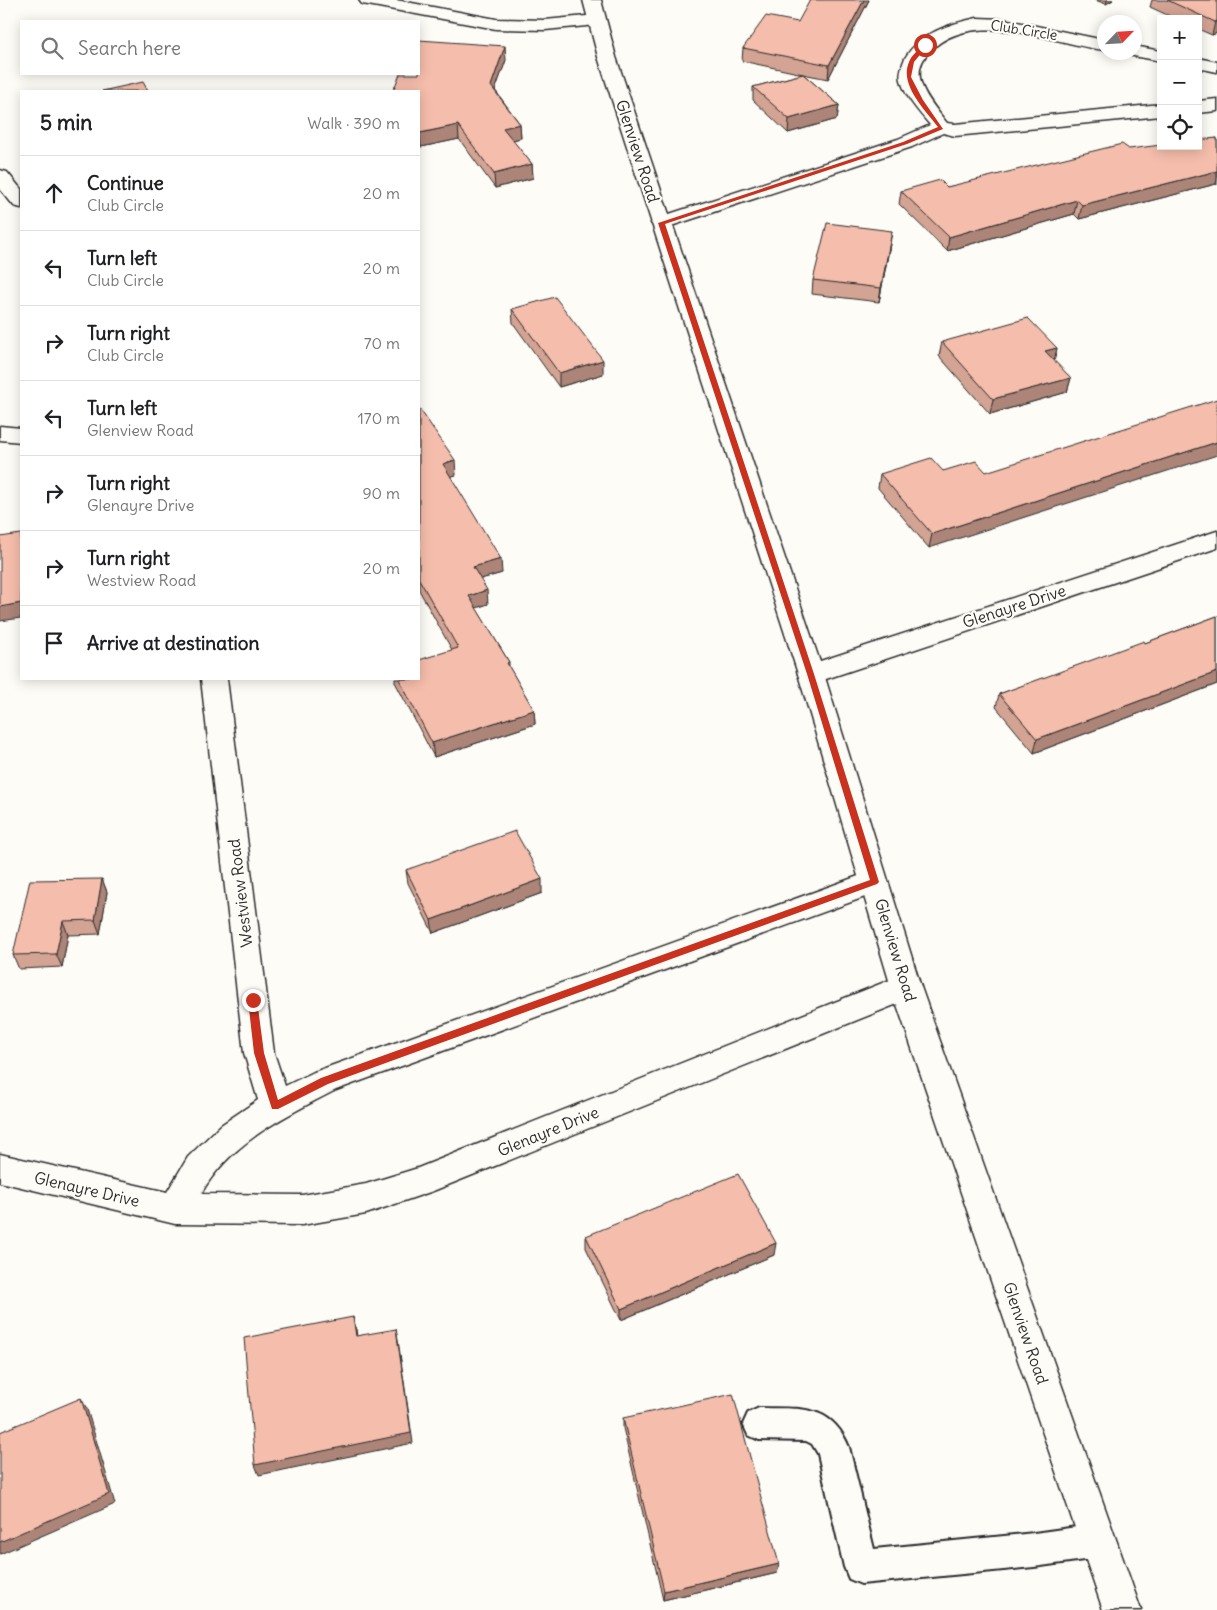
<!DOCTYPE html>
<meta charset="utf-8">
<style>
:root{--surface:#fff;--page:#f6f6f6;--text:#202124;--muted:#757577;--line:#e0e0e0}
body{margin:0;font-family:Delius,sans-serif;background:var(--page);color:var(--text)}
.controls{position:absolute;right:15px;top:15px;display:grid;overflow:hidden;border-radius:0px;box-shadow:0 2px 12px #0003}
.controls button{width:45px;height:45px;display:grid;place-items:center;padding:0;border:0;border-bottom:1px solid var(--line);background:var(--surface);color:var(--text);font:25px sans-serif}
.compass{position:absolute;left:1097px;top:15px;width:45px;height:45px;border-radius:50%;background:var(--surface);box-shadow:0 2px 12px #0003;rotate:65deg}
.stop{position:absolute;width:15px;height:15px;margin:-11px;border:4px solid #c8321e;border-radius:50%;background:#fff}
.stop.end{background:#c8321e;border-color:#fff;box-shadow:0 1px 5px #0008}
.list{margin:0;padding:0;list-style:none}
h2{display:flex;justify-content:space-between;align-items:center;height:65px;margin:0;padding:0 20px;font-size:21px}
h2 small{font-size:16px;font-weight:400;color:var(--muted)}
.list li{display:grid;grid-template-columns:32px 1fr auto;gap:15px;align-items:center;box-sizing:border-box;height:75px;padding:0 20px;border-top:1px solid var(--line)}
.list b{display:block;font-size:19px;white-space:nowrap}
.list p{margin:0;font-size:16px;white-space:nowrap;color:var(--muted)}
.list em{font-size:16px;font-style:normal;color:var(--muted)}
.icon{flex:none;width:28px;height:28px;fill:none;stroke:currentColor;stroke-width:2;stroke-linecap:round;stroke-linejoin:round}
.map{position:relative;flex:none;width:1217px;height:1610px;overflow:hidden}
.search{position:absolute;background:var(--surface);box-shadow:0 2px 12px #0003;left:20px;top:20px;width:400px;height:55px;display:flex;align-items:center;gap:12px;box-sizing:border-box;padding:0 18px;border-radius:0px;color:var(--muted);font-size:19px}
.panel{position:absolute;background:var(--surface);box-shadow:0 2px 12px #0003;left:20px;top:90px;width:400px;height:590px;border-radius:0px}
.map>svg:first-child{display:block}
.lines{fill:none;stroke-linecap:round;stroke-linejoin:round}
.service-casing{stroke:#2b2b2b;stroke-width:4}
.minor-casing{stroke:#2b2b2b;stroke-width:3}
.secondary-casing{stroke:#2b2b2b;stroke-width:3}
.service{fill:#fdfcf7;fill-rule:evenodd}
.minor{fill:#fdfcf7;fill-rule:evenodd}
.secondary{fill:#fdfcf7;fill-rule:evenodd}
.wall{fill:#d3a393;stroke:#2b2b2b}
.shaded-wall{fill:#ac8478;stroke:#2b2b2b}
.building{fill:#f5bdab;stroke:#2b2b2b}
.route{fill:#c8321e}
.labels{text-anchor:middle;stroke-width:4.5;stroke-linejoin:round;paint-order:stroke}
.far-street-label{font-size:14px;fill:#2b2b2b;stroke:#fdfcf7}
.street-label{font-size:16px;fill:#2b2b2b;stroke:#fdfcf7}
</style>
<div class="map">
<svg width="1217" height="1610" viewBox="0 0 1217 1610">
<rect width="100%" height="100%" fill="#fdfcf7"/>
<filter id="ink" filterUnits="userSpaceOnUse"><feTurbulence type="fractalNoise" baseFrequency=".02" numOctaves="2"/><feDisplacementMap in="SourceGraphic" scale="10" xChannelSelector="R" yChannelSelector="G"/><feConvolveMatrix kernelMatrix="1 2 1 2 8 2 1 2 1" color-interpolation-filters="sRGB"/></filter>
<g filter="url(#ink)">
<g class="lines">
<g class="service-casing">
<path id="service" d="M759,1408C799,1409 831,1403 849,1447L874,1549L1034,1533L1098,1524L1110,1529L1115,1541L1110,1553L1098,1558L1034,1567L861,1584L849,1579L844,1567L818,1454L812,1444L806,1441L759,1440L748,1435L743,1424L748,1413Z"/>
</g>
<g class="minor-casing">
<g id="minor">
<path d="M359,0H396L496,19L545,20L597,15L603,16L606,20L603,24L597,25L545,30L496,29L368,5L362,4Z"/>
<path d="M977,18L1003,19L1104,40V50C1051,43 974,7 930,51C905,76 931,102 947,123L955,124L1161,104V116L955,136L943,133L912,147L668,227L661,229L654,227L651,223L654,219L898,139L930,125C919,112 905,97 901,80C899,73 902,65 905,58C920,33 949,24 977,18Z"/>
<path d="M1134,46L1161,51V61L1128,55L1126,52H1134Z"/>
<path d="M1198,58L1217,62V72L1198,68Z"/>
<path d="M1217,99V111L1198,113V101Z"/>
<path d="M0,170L7,172L21,189V208L14,206L0,189Z"/>
<path d="M0,426L21,428V442L0,440Z"/>
<path d="M1217,531V548L820,681L811,683L802,681L798,674L802,667Z"/>
<path d="M201,679H227L274,1053L285,1086L314,1072L864,874L874,871L884,874L888,882L884,890L336,1090C285,1116 229,1143 201,1194L302,1195L366,1184L418,1168L895,978L906,975L917,978L921,987L917,996L433,1191L366,1214L302,1225L175,1224L0,1182V1154L167,1192L188,1157L221,1125L258,1100L244,1053Z"/>
</g>
</g>
<g class="secondary-casing">
<path id="secondary" d="M583,0H601L616,57L824,674L921,987L1141,1610H1103L891,987L798,674L598,57Z"/>
</g>
<use href="#service" class="service"/>
<use href="#minor" class="minor"/>
<use href="#secondary" class="secondary"/>
</g>
<g class="wall">
<path d="M869,0L828,79L803,74L839,105L837,119L788,133L753,100V87L803,74L742,61L743,48L798,22Z"/>
<path d="M1095,0H1113L1106,4Z"/>
<path d="M1152,0H1217V33L1212,35L1198,29V19H1176L1150,7Z"/>
<path d="M506,60L495,90L520,124L521,138L512,140L532,164L533,178L495,188L459,139L421,147L419,144V91Z"/>
<path d="M1217,138V185L1216,184L1079,219L1074,214L947,251L899,204L901,191L947,187Z"/>
<path d="M890,244L879,302L812,294L813,280Z"/>
<path d="M512,309L603,374L559,387L513,323Z"/>
<path d="M942,342L1057,348L1054,361L1071,378L1067,392L990,414L939,356Z"/>
<path d="M419,408L456,475L450,476L502,573L480,579L488,604L476,608L509,662V667L534,710L535,724L434,757L395,682V679H419L452,650L419,590Z"/>
<path d="M943,471L986,472L929,548L878,488L880,474Z"/>
<path d="M1217,616V684L1034,753L996,707L999,694L1145,643Z"/>
<path d="M406,870L542,893L433,933L408,883Z"/>
<path d="M102,879L107,892L100,934L68,935L62,967L19,969L13,955Z"/>
<path d="M586,1236L774,1255L621,1320L586,1248Z"/>
<path d="M623,1418L777,1573L663,1600L623,1428Z"/>
</g>
<g class="shaded-wall">
<path d="M864,0H869L828,79L829,65Z"/>
<path d="M1107,0H1113L1106,4Z"/>
<path d="M1217,21V33L1212,35L1215,22Z"/>
<path d="M505,46L506,60L492,99L491,86Z"/>
<path d="M839,105L837,119L788,133L789,119Z"/>
<path d="M520,124L521,138L503,142V128Z"/>
<path d="M458,125L459,139L421,147L420,133Z"/>
<path d="M532,164L533,178L495,188L494,174Z"/>
<path d="M1217,171V180L1216,184L1079,219L1082,205Z"/>
<path d="M1077,200L1074,214L947,251L949,237Z"/>
<path d="M892,231L890,244L879,302L881,288Z"/>
<path d="M1057,348L1054,362L1045,351Z"/>
<path d="M603,360V374L559,387V373Z"/>
<path d="M1071,378L1067,392L990,414L993,399Z"/>
<path d="M1217,442V455L929,548L932,534Z"/>
<path d="M455,460L456,475L444,478L443,464Z"/>
<path d="M501,559L502,573L474,581L473,567Z"/>
<path d="M487,590L488,604L470,610L469,596Z"/>
<path d="M21,603V618L0,621V607Z"/>
<path d="M1217,672V684L1034,753L1037,739Z"/>
<path d="M534,710L535,724L434,757L432,743Z"/>
<path d="M102,879L107,892L100,934L95,920Z"/>
<path d="M542,879V893L433,933L431,920Z"/>
<path d="M63,921L68,935L62,967L56,954Z"/>
<path d="M776,1243L774,1255L621,1320V1309Z"/>
<path d="M353,1317L356,1328L358,1348L356,1336Z"/>
<path d="M396,1329L398,1340L413,1443L259,1475L255,1465Z"/>
<path d="M81,1398L87,1409L115,1504L0,1554V1542Z"/>
<path d="M779,1564L777,1573L663,1600L664,1591Z"/>
</g>
<g class="building">
<path d="M810,0H864L829,65L743,48L766,16L798,22Z"/>
<path d="M1167,0H1217V21L1215,22Z"/>
<path d="M419,40L505,46L491,86L520,124L503,128L532,164L494,174L458,125L420,133L419,132V91H393L400,74H419Z"/>
<path d="M803,74L839,105L789,119L753,87Z"/>
<path d="M143,82L148,91H102Z"/>
<path d="M1217,138V171L1082,205L1077,200L949,237L901,191L940,180L947,187L1122,144L1129,149L1161,145V146H1198V140Z"/>
<path d="M827,223L892,231L881,288L813,280Z"/>
<path d="M555,297L603,360L559,373L512,309Z"/>
<path d="M1028,318L1057,348L1045,351L1071,378L993,399L942,342Z"/>
<path d="M1217,399V442L932,534L880,474L931,458L943,471L976,461L986,472Z"/>
<path d="M419,408L455,460L443,464L501,559L473,567L487,590L469,596L509,662L507,663L534,710L432,743L399,679H419V660L458,648L419,579Z"/>
<path d="M21,534V603L0,607V537Z"/>
<path d="M1217,616V672L1037,739L999,694L1144,641L1145,643Z"/>
<path d="M515,831L542,879L431,920L406,870Z"/>
<path d="M102,879L95,920L63,921L56,954L13,955L30,880Z"/>
<path d="M738,1174L776,1243L621,1309L586,1236Z"/>
<path d="M353,1317L356,1336L396,1329L411,1433L255,1465L244,1338Z"/>
<path d="M733,1394L779,1564L664,1591L623,1418Z"/>
<path d="M81,1398L109,1494L0,1542V1432Z"/>
</g>
</g>
<path class="route" d="M924,44L928,45L914,62L911,77L923,100L943,129L907,144L665,224L814,674L879,882L877,884L328,1084L278,1109H272L254,1053L248,1000L249,997H256L257,1000L264,1053L278,1100L321,1078L870,880L807,674L658,223L903,142L938,127C925,110 899,85 909,62C911,56 919,49 924,44Z"/>
<g class="labels">
<g class="far-street-label">
<text transform="translate(1024 30) rotate(9)" y="5">Club Circle</text>
</g>
<g class="street-label">
<text transform="translate(638 151) rotate(72)" y="6">Glenview Road</text>
<text transform="translate(1014 606) rotate(-18)" y="6">Glenayre Drive</text>
<text transform="translate(240 893) rotate(-97)" y="6">Westview Road</text>
<text transform="translate(896 950) rotate(73)" y="6">Glenview Road</text>
<text transform="translate(548 1131) rotate(-22)" y="6">Glenayre Drive</text>
<text transform="translate(87 1189) rotate(13)" y="6">Glenayre Drive</text>
<text transform="translate(1026 1333) rotate(71)" y="6">Glenview Road</text>
</g>
</g>
</svg>
<div class="controls">
<button>+</button>
<button>−</button>
<button><svg class="icon" aria-label="locate" viewBox="0 0 24 24"><circle cx="12" cy="12" r="6"/><path d="M12 2v4M12 18v4M2 12h4M18 12h4"/></svg></button>
</div>
<svg class="compass" viewBox="-18 -18 36 36"><path d="M0-13l5 13h-10z" fill="#e53935"/><path d="M0 13l5-13h-10z" fill="#757577"/></svg>
<div class="stop" style="left:925px;top:45px"></div>
<div class="stop end" style="left:253px;top:1000px"></div>
<div class="search"><svg class="icon" aria-label="search" viewBox="0 0 24 24"><circle cx="10" cy="10" r="6"/><path d="M15 15l6 6"/></svg>Search here</div>
<section class="panel">
<h2>5 min<small>Walk · 390 m</small></h2>
<ul class="list">
<li><svg class="icon" aria-label="ahead" viewBox="0 0 24 24"><path d="M12 20V5M6 11l6-6 6 6"/></svg><div><b>Continue</b><p>Club Circle</p></div><em>20 m</em></li>
<li><svg class="icon" aria-label="left" viewBox="0 0 24 24"><path d="M17 20v-9H6M10 6l-5 5 5 5"/></svg><div><b>Turn left</b><p>Club Circle</p></div><em>20 m</em></li>
<li><svg class="icon" aria-label="right" viewBox="0 0 24 24"><path d="M7 20v-9h11M14 6l5 5-5 5"/></svg><div><b>Turn right</b><p>Club Circle</p></div><em>70 m</em></li>
<li><svg class="icon" aria-label="left" viewBox="0 0 24 24"><path d="M17 20v-9H6M10 6l-5 5 5 5"/></svg><div><b>Turn left</b><p>Glenview Road</p></div><em>170 m</em></li>
<li><svg class="icon" aria-label="right" viewBox="0 0 24 24"><path d="M7 20v-9h11M14 6l5 5-5 5"/></svg><div><b>Turn right</b><p>Glenayre Drive</p></div><em>90 m</em></li>
<li><svg class="icon" aria-label="right" viewBox="0 0 24 24"><path d="M7 20v-9h11M14 6l5 5-5 5"/></svg><div><b>Turn right</b><p>Westview Road</p></div><em>20 m</em></li>
<li><svg class="icon" aria-label="arrive" viewBox="0 0 24 24"><path d="M6 21V4h12l-3 4 3 4H6"/></svg><div><b>Arrive at destination</b></div></li>
</ul>
</section>
</div>
